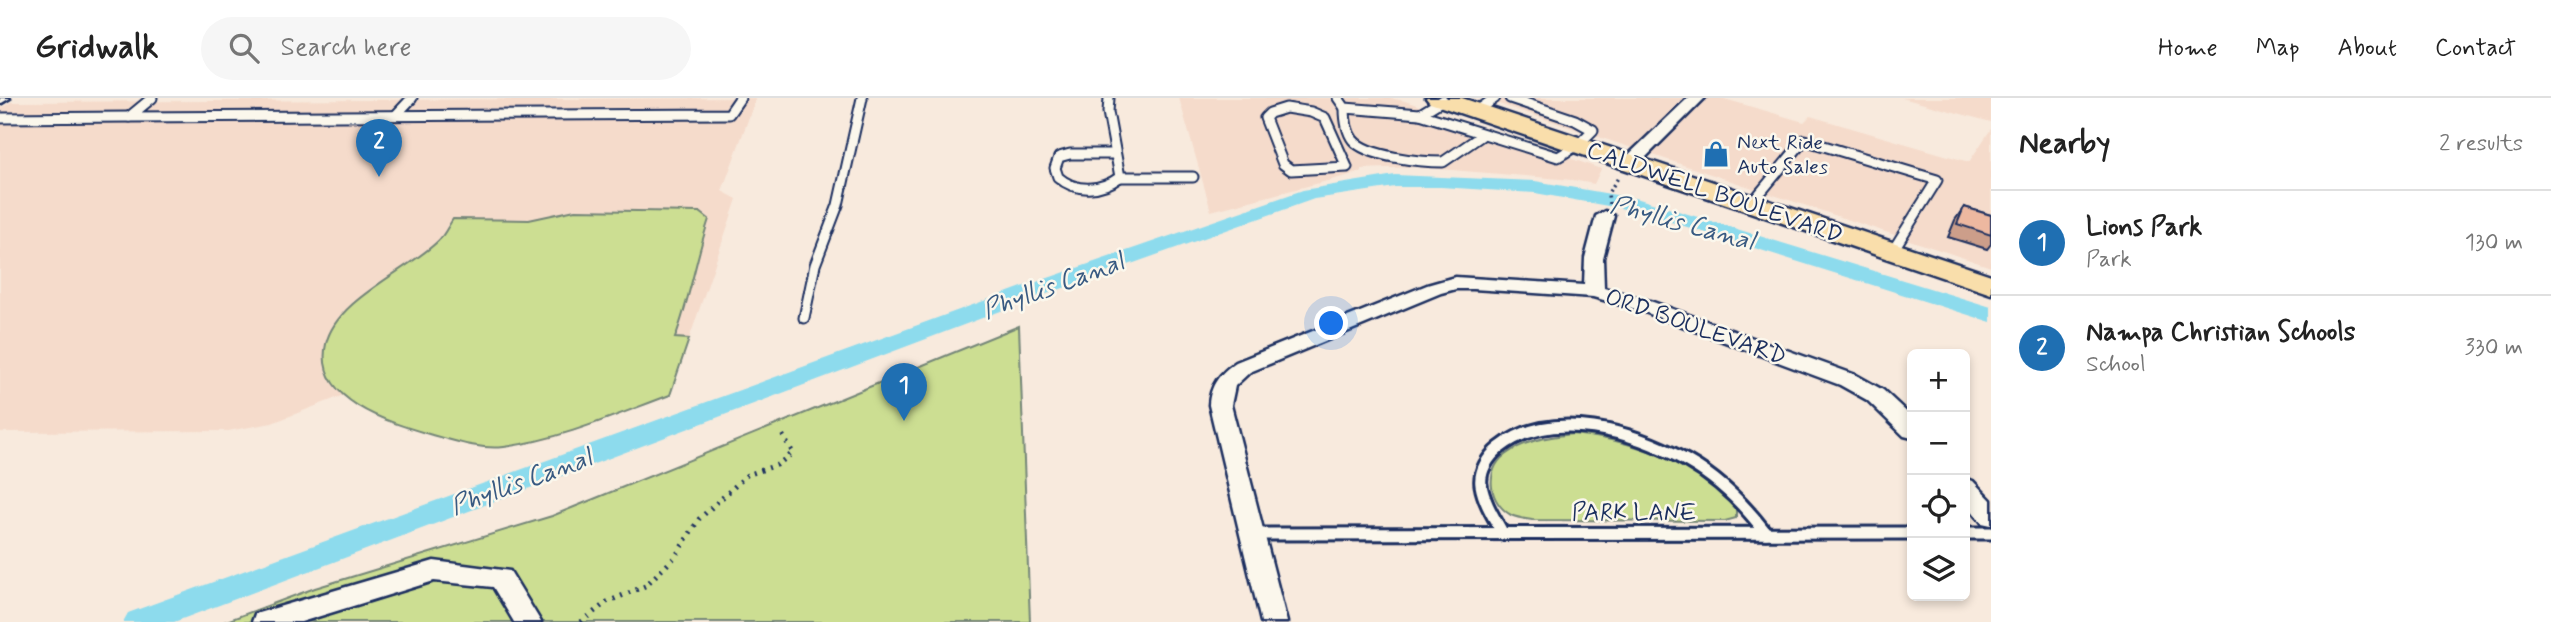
<!DOCTYPE html>
<meta charset="utf-8">
<style>
:root{--surface:#fff;--page:#f6f6f6;--text:#222;--muted:#767676;--line:#e0e0e0;--accent:#1f6fb2}
body{margin:0;font-family:Mynerve,sans-serif;background:var(--page);color:var(--text)}
.controls{position:absolute;right:21px;bottom:21px;display:grid;overflow:hidden;border-radius:10px;box-shadow:0 4px 10px #0003}
.controls button{width:63px;height:63px;display:grid;place-items:center;padding:0;border:0;border-bottom:2px solid var(--line);background:var(--surface);color:var(--text);font:35px sans-serif}
.you{position:absolute;left:1332px;top:226px;width:24px;height:24px;margin:-18px;border:5px solid #fff;border-radius:50%;background:#1a73e8;box-shadow:0 0 0 10px #1a73e833}
.badge{display:grid;place-items:center;width:46px;height:46px;border-radius:50%;background:var(--accent);color:#fff;font-size:23px;font-weight:700}
.pin{position:absolute;translate:-50% -58px;filter:drop-shadow(0 2px 4px #0008)}
.pin::after{content:'';position:absolute;top:37px;width:24px;height:21px;background:inherit;clip-path:polygon(0 0,100% 0,50% 100%)}
.list{margin:0;padding:0;list-style:none}
h2{display:flex;justify-content:space-between;align-items:center;height:91px;margin:0;padding:0 28px;font-size:30px}
h2 small{font-size:23px;font-weight:400;color:var(--muted)}
.list li{display:grid;grid-template-columns:46px 1fr auto;gap:21px;align-items:center;box-sizing:border-box;height:105px;padding:0 28px;border-top:2px solid var(--line)}
.list b{display:block;font-size:26px;white-space:nowrap}
.list p{margin:0;font-size:23px;white-space:nowrap;color:var(--muted)}
.list em{font-size:23px;font-style:normal;color:var(--muted)}
.icon{flex:none;width:38px;height:38px;fill:none;stroke:currentColor;stroke-width:2;stroke-linecap:round;stroke-linejoin:round}
.map{position:relative;flex:none;width:1991px;height:524px;overflow:hidden}
header{display:flex;align-items:center;gap:42px;box-sizing:border-box;height:98px;padding:0 35px;background:var(--surface);border-bottom:2px solid var(--line)}
header strong{font-size:33px}
nav{display:flex;gap:38px;margin-inline-start:auto;font-size:24px}
.search{width:490px;height:63px;background:var(--page);display:flex;align-items:center;gap:18px;box-sizing:border-box;padding:0 24px;border-radius:38px;color:var(--muted);font-size:26px}
main{display:flex}
aside{flex:1;background:var(--surface)}
.map>svg:first-child{display:block}
.built{fill:#f5dbcb}
.green{fill:#ccde92;stroke:#748678;stroke-width:2}
.lines{fill:none;stroke-linecap:round;stroke-linejoin:round}
.canal{fill:#8ddbed;fill-rule:evenodd}
.service-far1-casing{stroke:#1b2f5e;stroke-width:13}
.service-casing{stroke:#1b2f5e;stroke-width:17}
.minor-casing{stroke:#1b2f5e;stroke-width:5}
.primary-casing{stroke:#1b2f5e;stroke-width:5}
.path-far1{stroke:#1b2f5e;stroke-width:3.5;stroke-dasharray:2 4.5;stroke-linecap:butt}
.path{stroke:#1b2f5e;stroke-width:5;stroke-dasharray:2 6;stroke-linecap:butt}
.service-far1{stroke:#fbf7ec;stroke-width:9}
.service{stroke:#fbf7ec;stroke-width:11}
.minor{fill:#fbf7ec;fill-rule:evenodd}
.primary{fill:#f9deab;fill-rule:evenodd}
.wall{fill:#cc9e8a;stroke:#1b2f5e;stroke-width:2}
.building{fill:#edb8a0;stroke:#1b2f5e;stroke-width:2}
.labels{text-anchor:middle;stroke-width:5;stroke-linejoin:round;paint-order:stroke}
.far-poi-label{font-size:21px;fill:#1b2f5e;stroke:#fbf7ec;text-anchor:start}
.street-label{font-size:24px;fill:#1b2f5e;stroke:#fbf7ec}
.water-label{font-size:26px;font-style:italic;fill:#385a82;stroke:#fbf7ec}
</style>
<header>
<strong>Gridwalk</strong>
<div class="search"><svg class="icon" aria-label="search" viewBox="0 0 24 24"><circle cx="10" cy="10" r="6"/><path d="M15 15l6 6"/></svg>Search here</div>
<nav><a>Home</a><a>Map</a><a>About</a><a>Contact</a></nav>
</header>
<main>
<div class="map">
<svg width="1991" height="524" viewBox="0 0 1991 524">
<rect width="100%" height="100%" fill="#f8eadd"/>
<filter id="ink" filterUnits="userSpaceOnUse"><feTurbulence type="fractalNoise" baseFrequency=".0143" numOctaves="2"/><feDisplacementMap in="SourceGraphic" scale="14" xChannelSelector="R" yChannelSelector="G"/><feConvolveMatrix kernelMatrix="1 2 1 2 8 2 1 2 1" color-interpolation-filters="sRGB"/></filter>
<g filter="url(#ink)">
<g class="built">
<path d="M756,0L722,93L737,101L670,297L550,341L500,350L458,344L411,330L370,315L344,297L272,325L228,333L0,334V11L11,4Z"/>
<path d="M1179,0H1389L1405,3L1601,71L1594,86L1572,82L1415,69L1361,71L1362,74L1211,113Z"/>
<path d="M1481,0H1721L1804,24L1810,18L1969,64L1991,31V169Z"/>
<path d="M1902,0H1991V24Z"/>
</g>
<g class="green">
<path d="M575,112L700,114L709,121C696,160 690,200 675,240L689,241L670,297C616,317 562,341 504,349C481,352 454,343 432,337C391,325 313,303 326,246C336,201 408,173 438,143C444,138 448,128 453,121L529,122Z"/>
<path d="M1019,228L1030,524H224L315,490L552,418Z"/>
<path d="M1572,336C1635,342 1691,363 1736,410V420L1725,423L1532,422C1526,421 1517,420 1511,417C1489,405 1484,373 1505,357C1525,342 1547,339 1572,336Z"/>
</g>
<g class="lines">
<path class="canal" d="M1395,77L1535,83L1639,101L1991,209V224L1636,113L1535,95L1441,89H1395L1314,101L1038,199L174,524H123L128,515L1022,189L1303,92Z"/>
<g class="service-far1-casing">
<g id="service-far1">
<path d="M152,0L129,19L729,16L740,0"/>
<path d="M1109,0L1108,14L1120,79H1193"/>
<path d="M1338,0L1345,10L1420,16L1443,2"/>
<path d="M1286,10L1311,14L1325,20L1347,69L1291,72L1283,66L1265,20L1270,15Z"/>
<path d="M1345,10C1345,21 1346,33 1353,42C1367,59 1422,64 1443,64L1481,38"/>
<path d="M1477,13L1495,0"/>
<path d="M1420,16L1558,59L1578,47L1593,32L1575,22L1510,0"/>
<path d="M396,17L412,0"/>
<path d="M0,20L129,19"/>
<path d="M1115,56H1070L1059,59L1055,70L1058,79C1076,95 1101,93 1120,79"/>
<path d="M1751,106L1804,42L1937,82L1892,154"/>
<path d="M804,220L815,167L838,107L862,0"/>
</g>
</g>
<g class="service-casing">
<g id="service">
<path d="M1965,435H1991"/>
<path d="M1252,436L1912,435"/>
<path d="M1503,436C1495,421 1484,405 1481,387C1479,373 1488,359 1499,350C1552,308 1635,334 1687,363C1719,381 1744,406 1766,435"/>
</g>
</g>
<g class="minor-casing">
<g id="minor">
<path d="M0,0H10L0,6Z"/>
<path d="M1688,0H1705L1636,69H1624L1622,65L1624,61Z"/>
<path d="M1605,113L1614,118L1603,160L1604,190L1653,204L1856,277L1883,292L1912,319V340L1904,338L1867,302L1840,287L1639,212L1593,199L1473,191H1456L1441,195L1250,274L1235,288L1231,307L1287,524H1261L1209,307C1210,287 1220,275 1236,264L1427,187L1455,179L1584,187L1585,160L1596,118Z"/>
<path d="M1965,380L1973,383L1991,402V427L1982,425L1965,404Z"/>
<path d="M434,463L510,473L541,524H514L493,489L434,483L301,524H252L255,516L265,513Z"/>
</g>
</g>
<g class="primary-casing">
<path id="primary" d="M1426,0H1462L1991,177V196L1430,5Z"/>
</g>
<path class="path-far1" d="M1609,106L1608,95L1618,80"/>
<path class="path" d="M581,524L607,504L645,488L675,459L699,421L747,377L777,367L793,355L782,336"/>
<use href="#service-far1" class="service-far1"/>
<use href="#service" class="service"/>
<use href="#minor" class="minor"/>
<use href="#primary" class="primary"/>
</g>
<path class="wall" d="M1964,109L1991,117V146L1987,151L1948,139L1955,122Z"/>
<path class="building" d="M1964,109L1991,117V137L1957,126Z"/>
</g>
<defs>
<g id="shop-bare" transform="scale(2.1)"><path d="M-5-2.5h2.3a2.7 3.5 0 0 1 5.4 0H5L5.5 6h-11ZM-1.5-2.5h3a1.5 2.3 0 0 0-3 0Z" fill="#1f6fb2" stroke="#fbf7ec" stroke-width="2.5" paint-order="stroke"/></g>
</defs>
<g fill-rule="evenodd">
<use href="#shop-bare" x="1716" y="56"/>
</g>
<g class="labels">
<g class="far-poi-label">
<text x="1737" y="51">Next Ride<tspan x="1737" dy="24">Auto Sales</tspan></text>
</g>
<g class="street-label">
<text transform="translate(1715 94) rotate(19)" y="8">CALDWELL BOULEVARD</text>
<text transform="translate(1696 228) rotate(19)" y="8">ORD BOULEVARD</text>
<text x="1634" y="422">PARK LANE</text>
</g>
<g class="water-label">
<text transform="translate(1683 124) rotate(15)" y="9">Phyllis Canal</text>
<text transform="translate(1053 187) rotate(-20)" y="9">Phyllis Canal</text>
<text transform="translate(521 383) rotate(-20)" y="9">Phyllis Canal</text>
</g>
</g>
</svg>
<div class="controls">
<button>+</button>
<button>−</button>
<button><svg class="icon" aria-label="locate" viewBox="0 0 24 24"><circle cx="12" cy="12" r="6"/><path d="M12 2v4M12 18v4M2 12h4M18 12h4"/></svg></button>
<button><svg class="icon" aria-label="layers" viewBox="0 0 24 24"><path d="M12 4l9 5-9 5-9-5zM3 14l9 5 9-5"/></svg></button>
</div>
<div class="you"></div>
<div class="pin badge" style="left:904px;top:323px">1</div>
<div class="pin badge" style="left:379px;top:79px">2</div>
</div>
<aside>
<h2>Nearby<small>2 results</small></h2>
<ul class="list">
<li><span class="badge">1</span><div><b>Lions Park</b><p>Park</p></div><em>130 m</em></li>
<li><span class="badge">2</span><div><b>Nampa Christian Schools</b><p>School</p></div><em>330 m</em></li>
</ul>
</aside>
</main>
